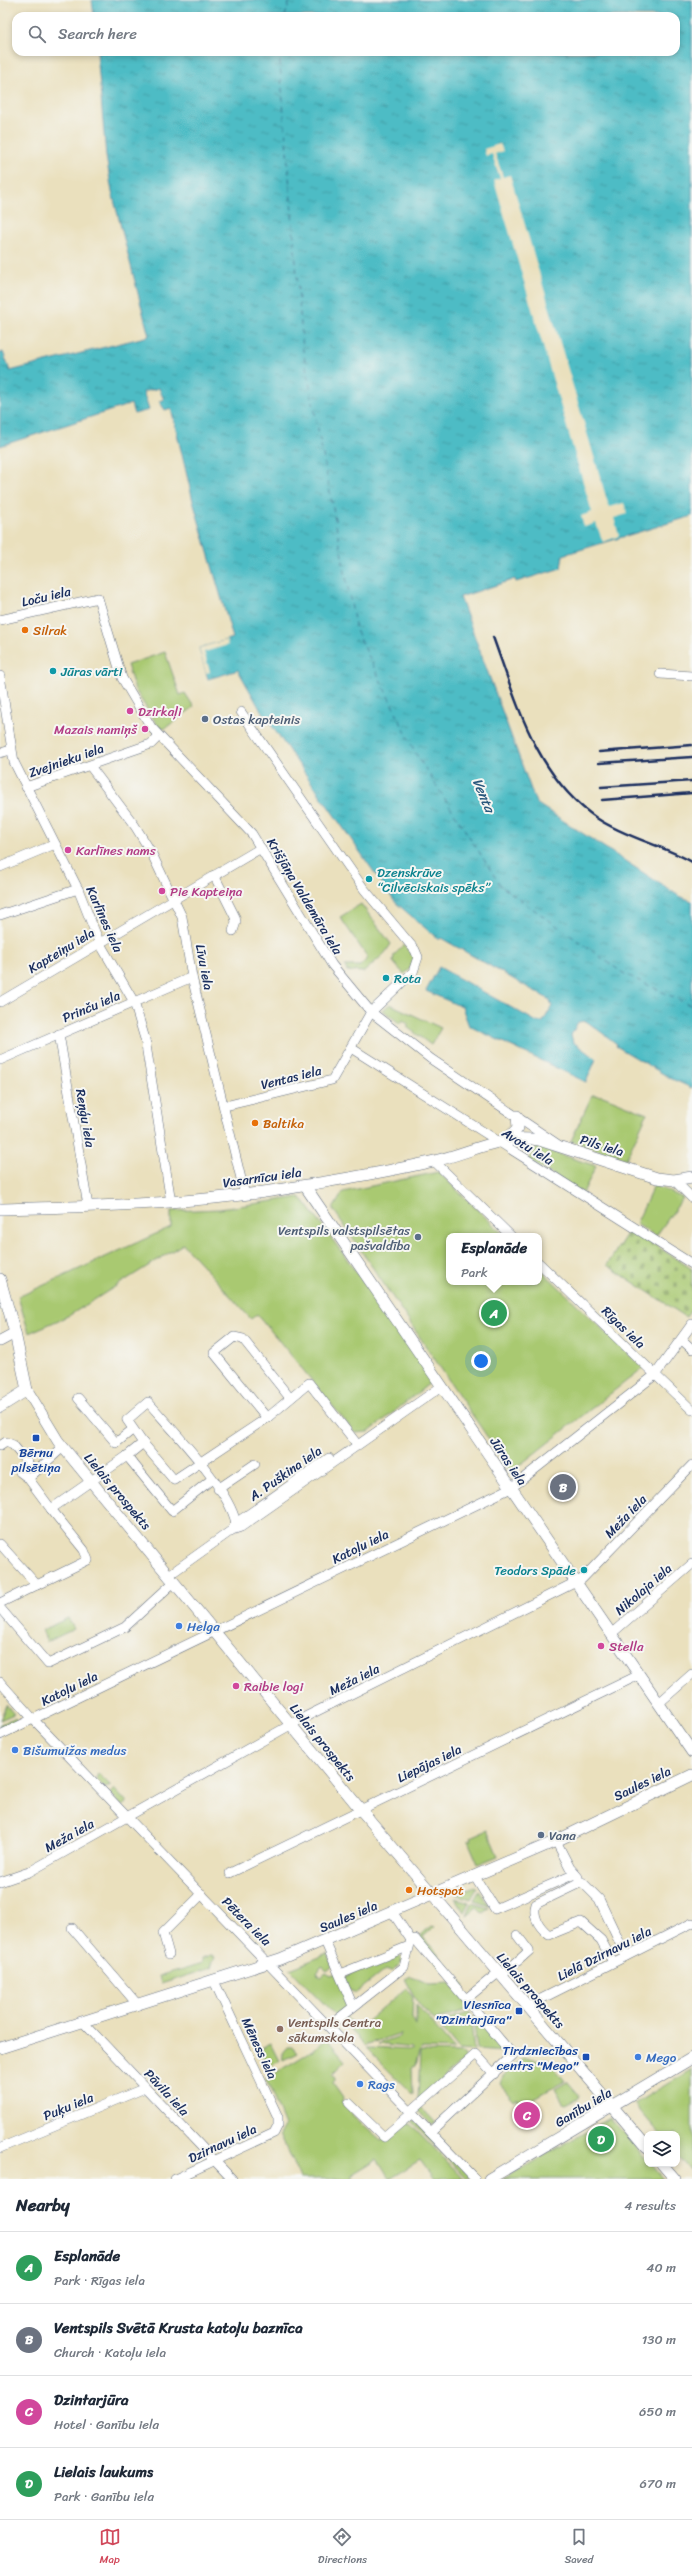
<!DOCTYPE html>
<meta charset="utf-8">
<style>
:root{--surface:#fff;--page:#f6f6f7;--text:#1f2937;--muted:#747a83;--line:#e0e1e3;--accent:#d1495b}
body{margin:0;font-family:Sriracha,sans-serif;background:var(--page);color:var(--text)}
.controls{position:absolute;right:12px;bottom:12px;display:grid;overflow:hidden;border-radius:8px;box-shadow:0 2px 6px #0003}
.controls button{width:36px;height:36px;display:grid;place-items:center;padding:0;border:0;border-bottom:1px solid var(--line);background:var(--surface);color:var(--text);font:20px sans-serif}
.you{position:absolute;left:481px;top:1361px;width:14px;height:14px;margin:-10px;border:3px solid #fff;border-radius:50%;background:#1a73e8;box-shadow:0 0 0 6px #1a73e833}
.badge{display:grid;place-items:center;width:26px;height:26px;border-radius:50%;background:var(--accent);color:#fff;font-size:13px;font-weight:700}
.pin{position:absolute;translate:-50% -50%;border:2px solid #fff;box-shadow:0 1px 4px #0006}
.popup{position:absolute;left:446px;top:1233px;width:96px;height:52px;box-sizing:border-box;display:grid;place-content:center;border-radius:8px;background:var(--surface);filter:drop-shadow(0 1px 3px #0005);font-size:13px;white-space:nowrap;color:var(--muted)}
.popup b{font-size:15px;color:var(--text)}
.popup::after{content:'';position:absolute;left:50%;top:100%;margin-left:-8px;border:8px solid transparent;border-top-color:var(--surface)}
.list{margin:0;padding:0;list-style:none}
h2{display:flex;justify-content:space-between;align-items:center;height:52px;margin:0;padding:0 16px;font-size:17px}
h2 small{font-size:13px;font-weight:400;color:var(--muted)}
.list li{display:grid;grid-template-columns:26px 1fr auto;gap:12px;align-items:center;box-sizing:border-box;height:72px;padding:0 16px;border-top:1px solid var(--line)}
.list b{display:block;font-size:15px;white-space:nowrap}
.list p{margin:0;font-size:13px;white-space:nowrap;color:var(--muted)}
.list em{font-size:13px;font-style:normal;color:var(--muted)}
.icon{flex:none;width:22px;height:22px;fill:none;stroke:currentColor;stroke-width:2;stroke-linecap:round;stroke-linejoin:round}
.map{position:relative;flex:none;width:692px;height:2179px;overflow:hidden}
.search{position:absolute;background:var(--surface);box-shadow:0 2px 6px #0003;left:12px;right:12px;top:12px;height:44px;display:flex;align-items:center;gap:10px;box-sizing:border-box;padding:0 14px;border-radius:12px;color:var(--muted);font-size:15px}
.sheet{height:340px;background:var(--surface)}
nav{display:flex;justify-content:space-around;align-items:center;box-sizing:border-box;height:56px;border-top:1px solid var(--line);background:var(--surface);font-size:11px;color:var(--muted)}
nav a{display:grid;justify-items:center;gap:2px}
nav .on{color:var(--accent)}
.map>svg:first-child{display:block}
.green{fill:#a9c971;stroke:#627c68}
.cemetery{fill:url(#cemetery-stones);stroke:#627c68}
.water{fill:url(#water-ripples);stroke:#347692}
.pier{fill:#eae0bd}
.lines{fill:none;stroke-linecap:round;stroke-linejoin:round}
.ferry{stroke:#2a597d;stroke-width:1;stroke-dasharray:5 4;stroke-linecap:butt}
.minor-casing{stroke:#636d7f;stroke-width:10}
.tertiary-casing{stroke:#636d7f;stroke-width:12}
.minor{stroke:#fff;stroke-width:9}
.tertiary{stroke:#fff;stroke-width:11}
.rail{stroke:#1b2f5e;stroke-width:2.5}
.food-dot{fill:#e8710a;stroke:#f6f6f2;stroke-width:1.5}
.culture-dot{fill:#0f9aa8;stroke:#f6f6f2;stroke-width:1.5}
.hotel-dot{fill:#d1479c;stroke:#f6f6f2;stroke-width:1.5}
.service-dot{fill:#5c6f8a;stroke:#f6f6f2;stroke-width:1.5}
.transit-dot{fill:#1a4fb4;stroke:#f6f6f2;stroke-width:1.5}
.shop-dot{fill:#3f7fe0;stroke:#f6f6f2;stroke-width:1.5}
.education-dot{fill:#8d6e63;stroke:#f6f6f2;stroke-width:1.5}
.labels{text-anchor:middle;stroke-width:4;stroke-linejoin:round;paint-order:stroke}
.street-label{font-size:13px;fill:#1b2f5e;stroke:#f6f6f2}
.food-label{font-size:13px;fill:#c56008;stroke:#f6f6f2;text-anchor:start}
.culture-label{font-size:13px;fill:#0d838f;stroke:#f6f6f2;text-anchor:start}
.hotel-label{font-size:13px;fill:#b23c85;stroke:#f6f6f2;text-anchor:start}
.service-label{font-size:13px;fill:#4e5e75;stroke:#f6f6f2;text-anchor:start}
.transit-label{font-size:13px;fill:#164399;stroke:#f6f6f2;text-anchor:end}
.shop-label{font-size:13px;fill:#366cbe;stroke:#f6f6f2;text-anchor:start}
.education-label{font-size:13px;fill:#785e54;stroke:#f6f6f2;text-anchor:start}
.water-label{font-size:14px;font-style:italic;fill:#2a597d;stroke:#f6f6f2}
</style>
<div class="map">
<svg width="692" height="2179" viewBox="0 0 692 2179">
<defs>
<pattern id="cemetery-stones" width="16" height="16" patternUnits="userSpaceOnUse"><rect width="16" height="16" fill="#a9c971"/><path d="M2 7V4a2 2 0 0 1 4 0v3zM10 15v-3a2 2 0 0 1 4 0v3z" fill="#89a460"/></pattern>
<pattern id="water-ripples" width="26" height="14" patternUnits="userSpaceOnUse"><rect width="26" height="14" fill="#4ebcc5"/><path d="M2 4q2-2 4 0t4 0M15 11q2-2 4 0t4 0" fill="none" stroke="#4099a3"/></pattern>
</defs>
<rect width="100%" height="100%" fill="#f6f6f2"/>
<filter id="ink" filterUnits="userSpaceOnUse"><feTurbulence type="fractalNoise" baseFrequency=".025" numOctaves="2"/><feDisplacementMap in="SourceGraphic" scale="8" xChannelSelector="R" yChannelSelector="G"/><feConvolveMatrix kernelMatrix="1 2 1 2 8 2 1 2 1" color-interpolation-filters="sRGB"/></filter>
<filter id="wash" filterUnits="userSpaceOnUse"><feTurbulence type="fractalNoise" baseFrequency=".012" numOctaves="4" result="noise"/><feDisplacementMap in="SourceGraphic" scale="16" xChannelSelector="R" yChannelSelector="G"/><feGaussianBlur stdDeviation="0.9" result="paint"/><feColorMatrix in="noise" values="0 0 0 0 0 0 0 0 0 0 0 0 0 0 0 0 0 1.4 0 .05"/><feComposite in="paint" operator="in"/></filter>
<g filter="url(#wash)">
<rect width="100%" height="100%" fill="#eae0bd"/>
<g class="green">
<path d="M165,652L180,695L185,693L194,707L164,729L158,726L135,690L127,665Z"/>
<path d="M361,904L391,944L385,953L364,972L347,971L345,966H360L368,958L340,917Z"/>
<path d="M404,945L414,958L410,969L404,974L393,962L394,955Z"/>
<path d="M390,1004L441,1028L431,1045L407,1027L409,1025L403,1020L400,1024L383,1010Z"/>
<path d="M592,1095L603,1096L647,1114L626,1159L571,1141Z"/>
<path d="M537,1147L596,1166L583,1193L528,1160Z"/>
<path d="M438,1172L505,1236H449V1282H539V1268L643,1368L511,1472L333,1209L343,1192Z"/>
<path d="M654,1185L683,1198L656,1236L636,1224Z"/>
<path d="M299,1197L304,1201L406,1339L434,1383L431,1382L369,1432L355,1433L257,1314L251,1319L183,1244L70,1315L29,1333L18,1297L171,1227V1211L220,1209Z"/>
<path d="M68,1618L74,1629L47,1642L42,1630Z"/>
<path d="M6,1705L14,1714L0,1720Z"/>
<path d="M14,1718L19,1721L0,1730V1724Z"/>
<path d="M98,1773L111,1786L105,1788L96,1779Z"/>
<path d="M114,1789L127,1803L126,1804L122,1806L110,1793Z"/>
<path d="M487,1830L498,1856L478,1864L468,1841L472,1840L471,1837Z"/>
<path d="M475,1886L477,1888L471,1899L455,1894Z"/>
<path d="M479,1891L490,1906L474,1901Z"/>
<path d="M455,1898L469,1902L464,1912Z"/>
<path d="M472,1903L489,1908L483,1913L477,1907L467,1915Z"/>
<path d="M431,1926L434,1927L423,1937L465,1986L462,1989L419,1943L420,1936Z"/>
<path d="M327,1954L333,1966L327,1971L321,1966L316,1973L321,1977L326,1973L331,1976L336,1974L350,2006L337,2017L290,1969Z"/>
<path d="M211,1955L215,1956L211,1968L161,1984L159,1976L202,1963V1958Z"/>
<path d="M399,1955L402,1959L401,1963L392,1972L385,1970L356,1993L349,1990L344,1977Z"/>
<path d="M411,1976L429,1984L450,1983L471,2008L434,2021L419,2004L405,1979Z"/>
<path d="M406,1988L413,1996L412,2017L416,2025V2004L455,2050L420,2049L415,2066L412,2067L413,2095L366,2048L412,2050V2048L377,2044L400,2036L401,2033L365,2045L342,2021L346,2017L358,2029Z"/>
<path d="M470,2012L474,2051L459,2050L437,2023Z"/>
<path d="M473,2015L506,2050L504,2052L477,2050Z"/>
<path d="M326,2038L346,2061L333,2074L336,2077L333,2083L343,2097L342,2102L350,2113L381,2140L408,2121L464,2179H434L420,2160L389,2179L377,2159L351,2175L353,2179H300L280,2135L285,2126L266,2079C286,2065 309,2056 326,2038Z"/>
<path d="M271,2043L280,2061L268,2067L259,2049Z"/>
<path d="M287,2047H292L297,2053L283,2060L282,2053Z"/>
<path d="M420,2052L462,2053L466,2058L418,2100Z"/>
<path d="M523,2058L548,2060L565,2081L522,2105L517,2098L514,2100L500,2084L503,2076Z"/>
<path d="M692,2069V2172L677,2154V2134H660L634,2104Z"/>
<path d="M567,2082L580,2097L566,2104L563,2103L555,2089Z"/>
<path d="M420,2106L436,2123L432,2125L417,2110Z"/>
<path d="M610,2118L647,2160V2164H651L664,2179H503Z"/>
<path d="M414,2119L470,2176L467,2179L412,2121Z"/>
</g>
<path class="cemetery" d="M630,1229L692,1269V1309L686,1317L607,1265Z"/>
<path class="water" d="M92,0H692V516L563,555L561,568L516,582L515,579L460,597L536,803L679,896L692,901V1088L672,1079L616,1046L617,1044L586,1021L578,1022L571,1035L573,1042L596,1059L586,1082L469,1026L462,1007L426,991L439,967L537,1022H543L552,1006L550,1000L441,938L439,940L395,902L260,709L238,670L208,679L199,648L233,638L193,501L171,408L165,410L159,401L164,400L159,388L143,392L149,410L134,414L131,404L0,446V353L3,352L10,371L149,336L112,192L106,156L97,52H676V16H94Z"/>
<g class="pier">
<path d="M500,144L503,151L495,154L503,177L510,175L609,507L624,503L627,514L614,518L619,536L603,542L596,523L584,527L581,516L592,512L494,180L500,178L492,154L486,156L484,149Z"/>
<path d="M226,640L228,645L204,652L210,672L206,673L199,648Z"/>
</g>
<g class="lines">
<g class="ferry">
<path d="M285,16L290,0"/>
<path d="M279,52L303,350L356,630L416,754L501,886L623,973L692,1006"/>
</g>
</g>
</g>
<g filter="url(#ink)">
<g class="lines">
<g class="minor-casing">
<g id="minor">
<path d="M0,620L98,598L122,678L151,727L252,834L332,965L371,1012L431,1059L557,1144"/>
<path d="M660,674L692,676"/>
<path d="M0,676L14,762L78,889L99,942L134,1002L145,1039L171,1202"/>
<path d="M0,753L11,750"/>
<path d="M90,766L135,826L151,852L182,917L192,977L245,1195"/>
<path d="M26,787L151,744L158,737"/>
<path d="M0,867L55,844"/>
<path d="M214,875L235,917L236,922L233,931"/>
<path d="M0,915L78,889"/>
<path d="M0,1002L261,848"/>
<path d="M59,1034L88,1206"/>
<path d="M351,1048L692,1264"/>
<path d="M0,1060L192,977"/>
<path d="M225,1106L332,1080L371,1012L413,972L418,957L415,950L364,889L241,712"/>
<path d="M434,1161L511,1236"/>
<path d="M674,1180L692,1198"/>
<path d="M539,1263L692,1410"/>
<path d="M682,1340L692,1349"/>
<path d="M78,1398L116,1443L132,1430"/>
<path d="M267,1418L214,1353L234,1337L243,1339L290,1398"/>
<path d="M143,1443L127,1420L148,1402C173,1431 228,1487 236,1523"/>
<path d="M0,1446L6,1442L13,1445L35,1472"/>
<path d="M127,1456L143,1443L174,1480L267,1418L309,1383L357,1444"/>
<path d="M20,1472L28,1478L51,1509"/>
<path d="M31,1476L63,1447"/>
<path d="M218,1489L255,1464"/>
<path d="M233,1528L236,1523L329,1458"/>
<path d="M0,1544L37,1585"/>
<path d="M169,1575L232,1530L241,1527L442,1386"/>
<path d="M0,1603L88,1560L84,1550L51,1509L127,1456L172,1511L212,1479"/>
<path d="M0,1608L48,1664L125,1627L174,1582"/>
<path d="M611,1634L692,1564"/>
<path d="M0,1682L33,1719L475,2179"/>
<path d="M659,1703L692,1674"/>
<path d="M0,1735L511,1488L655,1375L692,1324"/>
<path d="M556,1841L570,1868L578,1877"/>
<path d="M230,1873L639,1675"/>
<path d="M475,1877L495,1909L575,1874"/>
<path d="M0,1882L29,1872L301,1719L582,1579L692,1465"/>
<path d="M393,1913L411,1940L415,1939L513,2055L430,2132"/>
<path d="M72,1928L138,2005"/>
<path d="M325,1941L353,2006"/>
<path d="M169,1954L163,1933L202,1894"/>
<path d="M613,1962L601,1940L581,1922L549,1935C539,1927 532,1917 536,1904L582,1882L599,1899L626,1956"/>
<path d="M340,1974L407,1947"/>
<path d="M501,1976L529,1951L517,1935"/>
<path d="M466,1999L498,1973"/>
<path d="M527,2006L692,1923"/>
<path d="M84,2023L232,2179"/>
<path d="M329,2026L404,1967L411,1940"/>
<path d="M349,2103L384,2137L412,2113"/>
<path d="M410,2112L476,2054L494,2074"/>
<path d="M0,2148L145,2088"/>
<path d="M175,2179L274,2133L278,2125V2117L214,1981"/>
</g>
</g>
<g class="tertiary-casing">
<g id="tertiary">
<path d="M508,1138L518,1128L517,1116"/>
<path d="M305,1186L692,1752"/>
<path d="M0,1209C102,1206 206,1204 307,1185C349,1178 392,1171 434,1161C471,1153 500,1134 539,1140L657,1178L674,1180L692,1177"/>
<path d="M0,1279L15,1333L27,1390L58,1441L361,1810L647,2147"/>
<path d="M0,1341L15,1333"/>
<path d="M0,1407L27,1390"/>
<path d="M0,2048L280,1959L556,1841L692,1775"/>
<path d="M662,2164L675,2179"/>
<path d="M489,2179L692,2058"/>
</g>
</g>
<use href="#minor" class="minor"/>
<use href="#tertiary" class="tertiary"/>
<g class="rail">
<path d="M493,637C517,703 536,777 598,819C627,838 662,845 692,862"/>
<path d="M599,752L692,745"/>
<path d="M599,763L692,757"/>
<path d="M601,787L692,781"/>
<path d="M602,800L692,793"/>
</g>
</g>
</g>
<g class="food-dot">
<circle cx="25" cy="630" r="4"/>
<circle cx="255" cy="1123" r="4"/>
<circle cx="409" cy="1890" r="4"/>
</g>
<g class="culture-dot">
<circle cx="53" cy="671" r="4"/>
<circle cx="369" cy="879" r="4"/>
<circle cx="386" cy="978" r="4"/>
<circle cx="584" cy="1570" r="4"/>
</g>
<g class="hotel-dot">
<circle cx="130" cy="711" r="4"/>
<circle cx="145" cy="729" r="4"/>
<circle cx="68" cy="850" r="4"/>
<circle cx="162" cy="891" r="4"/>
<circle cx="601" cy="1646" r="4"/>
<circle cx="236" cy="1686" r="4"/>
</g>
<g class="service-dot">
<circle cx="205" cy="719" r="4"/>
<circle cx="418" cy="1237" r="4"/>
<circle cx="541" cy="1835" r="4"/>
</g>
<g class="transit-dot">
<rect x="32" y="1434" width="8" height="8" rx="2"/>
<rect x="515" y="2007" width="8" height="8" rx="2"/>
<rect x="582" y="2053" width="8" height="8" rx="2"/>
</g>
<g class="shop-dot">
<circle cx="179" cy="1626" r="4"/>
<circle cx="15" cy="1750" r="4"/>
<circle cx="638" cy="2057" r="4"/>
<circle cx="360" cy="2084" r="4"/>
</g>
<circle class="education-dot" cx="280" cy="2029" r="4"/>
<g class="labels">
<g class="street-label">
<text transform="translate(46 596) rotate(-13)" y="5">Loču iela</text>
<text transform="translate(66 760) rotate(-19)" y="5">Zvejnieku iela</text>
<text transform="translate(305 896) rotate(59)" y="5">Krišjāņa Valdemāra iela</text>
<text transform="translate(105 919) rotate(66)" y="5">Karlīnes iela</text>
<text transform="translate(61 950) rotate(-31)" y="5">Kapteiņu iela</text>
<text transform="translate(205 967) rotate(79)" y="5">Līvu iela</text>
<text transform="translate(91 1006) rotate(-23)" y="5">Prinču iela</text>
<text transform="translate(291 1077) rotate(-14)" y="5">Ventas iela</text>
<text transform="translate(86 1118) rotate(80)" y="5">Reņģu iela</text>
<text transform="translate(602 1145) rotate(17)" y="5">Pils iela</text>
<text transform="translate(528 1146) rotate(32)" y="5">Avotu iela</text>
<text transform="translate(262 1177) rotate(-8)" y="5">Vasarnīcu iela</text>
<text transform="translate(624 1327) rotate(44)" y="5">Rīgas iela</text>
<text transform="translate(509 1461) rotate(56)" y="5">Jūras iela</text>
<text transform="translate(285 1473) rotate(-35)" y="5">A. Puškina iela</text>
<text transform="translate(118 1491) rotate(50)" y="5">Lielais prospekts</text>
<text transform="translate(625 1516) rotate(-46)" y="5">Meža iela</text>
<text transform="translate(360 1546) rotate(-26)" y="5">Katoļu iela</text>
<text transform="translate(643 1589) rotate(-41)" y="5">Nikolaja iela</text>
<text transform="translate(354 1679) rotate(-26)" y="5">Meža iela</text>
<text transform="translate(69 1688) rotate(-26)" y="5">Katoļu iela</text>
<text transform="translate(323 1742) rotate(51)" y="5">Lielais prospekts</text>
<text transform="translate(429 1763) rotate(-26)" y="5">Liepājas iela</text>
<text transform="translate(642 1783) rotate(-26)" y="5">Saules iela</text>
<text transform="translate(69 1835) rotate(-29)" y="5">Meža iela</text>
<text transform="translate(348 1916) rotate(-23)" y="5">Saules iela</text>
<text transform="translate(247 1921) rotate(45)" y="5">Pētera iela</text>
<text transform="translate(604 1953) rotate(-27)" y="5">Lielā Dzirnavu iela</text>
<text transform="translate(531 1990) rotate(49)" y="5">Lielais prospekts</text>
<text transform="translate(260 2048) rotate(65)" y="5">Mēness iela</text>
<text transform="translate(167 2092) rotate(47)" y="5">Pāvila iela</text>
<text transform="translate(68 2106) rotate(-22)" y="5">Puķu iela</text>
<text transform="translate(583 2107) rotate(-31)" y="5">Ganību iela</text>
<text transform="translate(222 2143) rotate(-25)" y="5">Dzirnavu iela</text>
</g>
<g class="food-label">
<text x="33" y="635">Silrak</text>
<text x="263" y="1128">Baltika</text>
<text x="417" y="1895">Hotspot</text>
</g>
<g class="culture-label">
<text x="61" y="676">Jūras vārti</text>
<text x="377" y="877">Dzenskrūve<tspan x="377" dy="15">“Cilvēciskais spēks”</tspan></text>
<text x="394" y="983">Rota</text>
<text x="576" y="1575" text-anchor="end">Teodors Spāde</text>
</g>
<g class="hotel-label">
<text x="138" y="716">Dzirkaļi</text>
<text x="137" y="734" text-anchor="end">Mazais namiņš</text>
<text x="76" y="855">Karlīnes nams</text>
<text x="170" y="896">Pie Kapteiņa</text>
<text x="609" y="1651">Stella</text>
<text x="244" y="1691">Raibie logi</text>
</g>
<g class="service-label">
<text x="213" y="724">Ostas kapteinis</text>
<text x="410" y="1235" text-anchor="end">Ventspils valstspilsētas<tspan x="410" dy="15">pašvaldība</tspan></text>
<text x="549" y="1840">Vana</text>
</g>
<g class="transit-label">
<text x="36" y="1457" text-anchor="middle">Bērnu<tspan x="36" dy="15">pilsētiņa</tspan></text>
<text x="511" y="2009">Viesnīca<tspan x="511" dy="15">"Dzintarjūra"</tspan></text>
<text x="578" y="2055">Tirdzniecības<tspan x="578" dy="15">centrs "Mego"</tspan></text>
</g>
<g class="shop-label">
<text x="187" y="1631">Helga</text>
<text x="23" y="1755">Bišumuižas medus</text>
<text x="646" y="2062">Mego</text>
<text x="368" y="2089">Rags</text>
</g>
<g class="education-label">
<text x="288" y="2027">Ventspils Centra<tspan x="288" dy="15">sākumskola</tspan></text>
</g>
<g class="water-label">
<text transform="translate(484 795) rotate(67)" y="5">Venta</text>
</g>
</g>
</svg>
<div class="controls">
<button><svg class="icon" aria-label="layers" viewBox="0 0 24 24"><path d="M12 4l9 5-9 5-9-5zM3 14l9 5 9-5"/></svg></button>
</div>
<div class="you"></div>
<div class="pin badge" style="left:494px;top:1313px;background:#2e9e5b">A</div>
<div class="popup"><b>Esplanāde</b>Park</div>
<div class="pin badge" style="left:563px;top:1487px;background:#6b7280">B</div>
<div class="pin badge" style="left:527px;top:2115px;background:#d1479c">C</div>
<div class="pin badge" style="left:601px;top:2139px;background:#2e9e5b">D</div>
<div class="search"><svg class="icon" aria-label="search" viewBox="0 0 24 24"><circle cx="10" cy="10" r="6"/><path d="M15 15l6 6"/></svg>Search here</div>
</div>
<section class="sheet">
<h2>Nearby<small>4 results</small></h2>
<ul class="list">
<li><span class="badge" style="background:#2e9e5b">A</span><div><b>Esplanāde</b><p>Park · Rīgas iela</p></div><em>40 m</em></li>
<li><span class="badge" style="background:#6b7280">B</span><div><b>Ventspils Svētā Krusta katoļu baznīca</b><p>Church · Katoļu iela</p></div><em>130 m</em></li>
<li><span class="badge" style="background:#d1479c">C</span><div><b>Dzintarjūra</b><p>Hotel · Ganību iela</p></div><em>650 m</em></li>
<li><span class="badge" style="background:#2e9e5b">D</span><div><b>Lielais laukums</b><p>Park · Ganību iela</p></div><em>670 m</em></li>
</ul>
</section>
<nav>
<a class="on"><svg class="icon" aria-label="map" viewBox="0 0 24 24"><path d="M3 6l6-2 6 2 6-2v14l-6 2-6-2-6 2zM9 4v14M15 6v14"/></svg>Map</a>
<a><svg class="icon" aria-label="directions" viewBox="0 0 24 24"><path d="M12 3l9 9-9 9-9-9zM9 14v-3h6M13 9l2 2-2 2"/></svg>Directions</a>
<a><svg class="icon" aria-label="saved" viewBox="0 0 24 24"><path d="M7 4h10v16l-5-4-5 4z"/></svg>Saved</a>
</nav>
